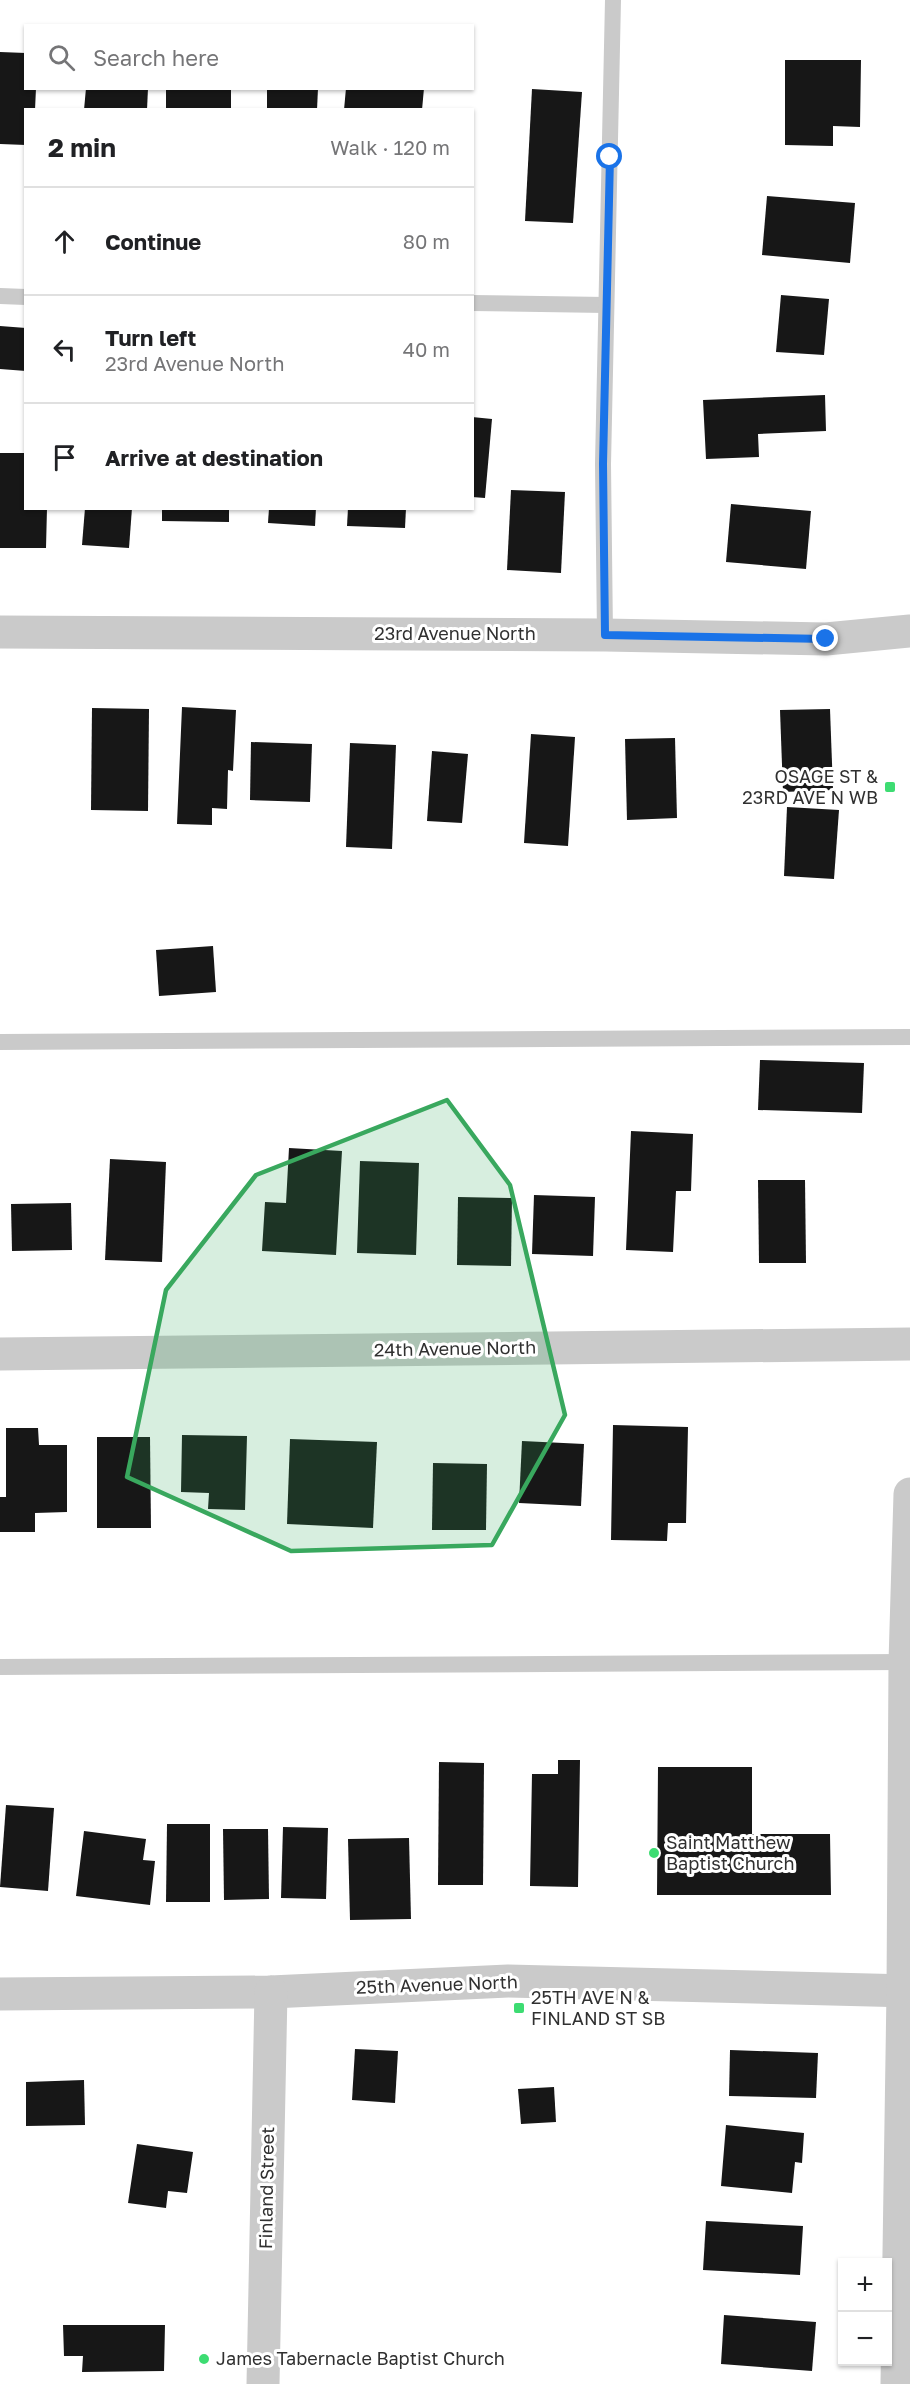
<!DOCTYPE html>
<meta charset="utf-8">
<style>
:root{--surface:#fff;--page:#f6f6f6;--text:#202124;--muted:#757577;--line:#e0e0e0}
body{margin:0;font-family:"Golos Text",sans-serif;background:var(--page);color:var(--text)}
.controls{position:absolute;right:18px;bottom:18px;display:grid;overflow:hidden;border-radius:0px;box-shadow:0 2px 4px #0004}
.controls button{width:54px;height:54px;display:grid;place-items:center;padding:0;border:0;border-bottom:2px solid var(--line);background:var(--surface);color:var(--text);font:30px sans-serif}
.stop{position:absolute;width:18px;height:18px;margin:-14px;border:4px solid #1a73e8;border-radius:50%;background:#fff}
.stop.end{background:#1a73e8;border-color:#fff;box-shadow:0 2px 6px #0008}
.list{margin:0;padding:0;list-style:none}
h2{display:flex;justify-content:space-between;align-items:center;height:78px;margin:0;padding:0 24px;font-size:26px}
h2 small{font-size:20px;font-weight:400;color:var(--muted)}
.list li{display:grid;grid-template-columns:39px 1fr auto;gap:18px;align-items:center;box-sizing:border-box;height:108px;padding:0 24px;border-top:2px solid var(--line)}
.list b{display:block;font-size:22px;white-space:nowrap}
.list p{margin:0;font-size:20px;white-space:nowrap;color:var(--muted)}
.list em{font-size:20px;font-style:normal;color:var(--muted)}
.icon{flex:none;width:33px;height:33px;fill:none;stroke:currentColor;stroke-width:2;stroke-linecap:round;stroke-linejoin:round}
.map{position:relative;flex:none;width:910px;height:2384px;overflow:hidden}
.search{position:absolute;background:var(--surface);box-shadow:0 2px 4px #0004;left:24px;top:24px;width:450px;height:66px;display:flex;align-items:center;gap:15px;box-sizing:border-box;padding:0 21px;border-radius:0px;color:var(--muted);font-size:22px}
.panel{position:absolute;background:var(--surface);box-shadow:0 2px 4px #0004;left:24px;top:108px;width:450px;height:402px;border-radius:0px}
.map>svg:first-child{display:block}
.building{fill:#171717}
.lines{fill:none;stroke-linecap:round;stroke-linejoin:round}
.service{stroke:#cacaca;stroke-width:16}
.minor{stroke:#cacaca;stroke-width:33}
.route{stroke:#1a73e8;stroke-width:8}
.marked{fill:#39a85e;fill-opacity:0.2;stroke:#39a85e;stroke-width:4.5;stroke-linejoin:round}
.poi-dot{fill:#3ddc72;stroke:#fff;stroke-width:2}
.labels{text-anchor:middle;stroke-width:6;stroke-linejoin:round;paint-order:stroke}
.street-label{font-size:18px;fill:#303030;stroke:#fff}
.poi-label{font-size:18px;fill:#303030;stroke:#fff;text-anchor:start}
</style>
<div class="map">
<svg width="910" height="2384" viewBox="0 0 910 2384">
<rect width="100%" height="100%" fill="#fff"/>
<g class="building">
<path d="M0,52L26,53V88H36L35,110H26V145L0,144Z"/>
<path d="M785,60H861L860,127L833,126V146L785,145Z"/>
<path d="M86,88H148L147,110H84Z"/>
<rect x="166" y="88" width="65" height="22"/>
<path d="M267,88H318L317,110H267Z"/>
<path d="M346,88H424L422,110H344Z"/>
<path d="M532,89L582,92L573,223L525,221Z"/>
<path d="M767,196L855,203L850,263L762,255Z"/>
<path d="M781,295L829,299L824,355L776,352Z"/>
<path d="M0,326L26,328V371L0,369Z"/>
<path d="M825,395L826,431L758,434L759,457L706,459L703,400Z"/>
<path d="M472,417L492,419L485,498L472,497Z"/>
<path d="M0,453H26V508H47L46,548H0Z"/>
<path d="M511,490L565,492L561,573L507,570Z"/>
<path d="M731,504L811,511L806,569L726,562Z"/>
<path d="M85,508H132L129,548L82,545Z"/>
<path d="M162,508H229V522L162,521Z"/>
<path d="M269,508H316L315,526L268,523Z"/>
<path d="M348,508H406L405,528L347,526Z"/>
<path d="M182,707L236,710L233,771L228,770L227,809L212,808V825L177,824Z"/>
<path d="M92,708L149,709L148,811L91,810Z"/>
<path d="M830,709L833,790L783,792L780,710Z"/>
<path d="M531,734L575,737L568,846L524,843Z"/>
<path d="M675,738L677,818L627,820L625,739Z"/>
<path d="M251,742L312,744L310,802L250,800Z"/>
<path d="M350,743L396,745L392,849L346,847Z"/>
<path d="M432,751L468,754L462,823L427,821Z"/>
<path d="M787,807L839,810L834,879L784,876Z"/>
<path d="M213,946L216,992L159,996L156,950Z"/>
<path d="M760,1060L864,1063L862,1113L758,1110Z"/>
<path d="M631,1131L693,1134L691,1191H676L673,1252L626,1250Z"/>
<path d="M289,1148L342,1151L336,1255L262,1251L265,1202L286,1203Z"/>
<path d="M110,1159L166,1162L162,1262L105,1260Z"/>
<path d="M360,1161L419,1163L416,1255L357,1253Z"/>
<path d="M758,1180H805L806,1263H759Z"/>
<path d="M534,1195L595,1197L593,1256L532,1254Z"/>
<path d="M458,1197L512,1198L511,1266L457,1265Z"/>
<path d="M71,1203L72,1250L12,1251L11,1204Z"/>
<path d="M613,1425L688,1427L686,1523H668L667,1541L611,1540Z"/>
<path d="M6,1428H38L39,1445H67V1512L35,1513V1532H0V1497H6Z"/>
<path d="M182,1435L247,1436L245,1510L208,1509L209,1493L181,1492Z"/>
<path d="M97,1437H150L151,1528H97Z"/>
<path d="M290,1439L377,1442L373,1528L287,1524Z"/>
<path d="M522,1441L584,1444L581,1506L519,1503Z"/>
<path d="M433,1463L487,1464L486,1530H432Z"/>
<path d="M558,1760H580L578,1887L530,1886L532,1774H558Z"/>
<path d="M439,1762L484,1763L483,1885H438Z"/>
<path d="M658,1767H752V1834H830L831,1895H657Z"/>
<path d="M6,1805L54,1808L48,1891L0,1887Z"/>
<path d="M167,1824H210V1902H166Z"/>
<path d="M283,1827L328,1828L326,1899L281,1898Z"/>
<path d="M223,1829H268L269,1899L224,1900Z"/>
<path d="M84,1831L146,1839L143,1860L155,1861L150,1905L76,1896Z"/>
<path d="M409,1838L411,1919L350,1920L348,1839Z"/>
<path d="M355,2049L398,2051L395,2103L352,2100Z"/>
<path d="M730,2050L818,2053L816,2098L729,2096Z"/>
<path d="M84,2080L85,2125L26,2126V2082Z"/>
<path d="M554,2087L556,2122L521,2124L518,2089Z"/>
<path d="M726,2125L804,2133L802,2163L795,2162L792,2193L721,2186Z"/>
<path d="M137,2144L193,2152L187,2193L168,2191L166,2208L128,2203Z"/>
<path d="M706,2221L803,2226L800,2275L703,2270Z"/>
<path d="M724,2315L816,2322L812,2371L721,2364Z"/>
<path d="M63,2325H165L164,2371L82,2372L83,2356H64Z"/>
</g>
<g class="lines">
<g class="service">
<path d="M0,296L26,297"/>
<path d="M472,303L606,305"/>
<path d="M605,635L603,464L613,0"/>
<path d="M0,1042L910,1037"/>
<path d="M0,1667L905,1662"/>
</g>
<g class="minor">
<path d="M0,632L605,635L826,639L910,631"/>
<path d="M0,1354L910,1344"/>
<path d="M0,1994L271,1992L508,1981L910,1991"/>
<path d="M263,2384L271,1992"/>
<path d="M897,2384L903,1991L905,1662L910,1494"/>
</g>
</g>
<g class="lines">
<path class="route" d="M610,157L603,464L605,635L826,639"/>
</g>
<path class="marked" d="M447,1100L510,1185L565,1415L492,1545L291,1551L127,1477L166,1290L256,1175Z"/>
<g class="poi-dot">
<rect x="884" y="781" width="12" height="12" rx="3"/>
<circle cx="654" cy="1853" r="6"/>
<rect x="513" y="2002" width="12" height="12" rx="3"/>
<circle cx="204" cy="2359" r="6"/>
</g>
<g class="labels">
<g class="street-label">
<text x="455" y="640">23rd Avenue North</text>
<text transform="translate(455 1349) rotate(-1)" y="6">24th Avenue North</text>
<text transform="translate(437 1985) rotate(-2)" y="6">25th Avenue North</text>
<text transform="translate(267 2188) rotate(-89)" y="6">Finland Street</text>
</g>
<g class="poi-label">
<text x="878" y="783" text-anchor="end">OSAGE ST &amp;<tspan x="878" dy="21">23RD AVE N WB</tspan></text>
<text x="666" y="1849">Saint Matthew<tspan x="666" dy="21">Baptist Church</tspan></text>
<text x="531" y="2004">25TH AVE N &amp;<tspan x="531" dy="21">FINLAND ST SB</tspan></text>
<text x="216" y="2365">James Tabernacle Baptist Church</text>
</g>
</g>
</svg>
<div class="controls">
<button>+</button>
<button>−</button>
</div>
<div class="stop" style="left:610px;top:157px"></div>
<div class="stop end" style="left:826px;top:639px"></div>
<div class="search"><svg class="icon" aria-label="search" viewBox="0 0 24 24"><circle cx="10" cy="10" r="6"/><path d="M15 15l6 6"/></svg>Search here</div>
<section class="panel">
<h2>2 min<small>Walk · 120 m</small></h2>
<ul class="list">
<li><svg class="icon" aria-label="ahead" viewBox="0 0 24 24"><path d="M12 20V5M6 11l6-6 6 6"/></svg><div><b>Continue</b></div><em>80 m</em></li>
<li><svg class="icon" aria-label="left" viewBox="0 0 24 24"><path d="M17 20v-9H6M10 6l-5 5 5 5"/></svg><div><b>Turn left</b><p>23rd Avenue North</p></div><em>40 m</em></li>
<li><svg class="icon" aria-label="arrive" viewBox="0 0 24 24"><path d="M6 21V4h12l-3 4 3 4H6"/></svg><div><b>Arrive at destination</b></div></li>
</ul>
</section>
</div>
